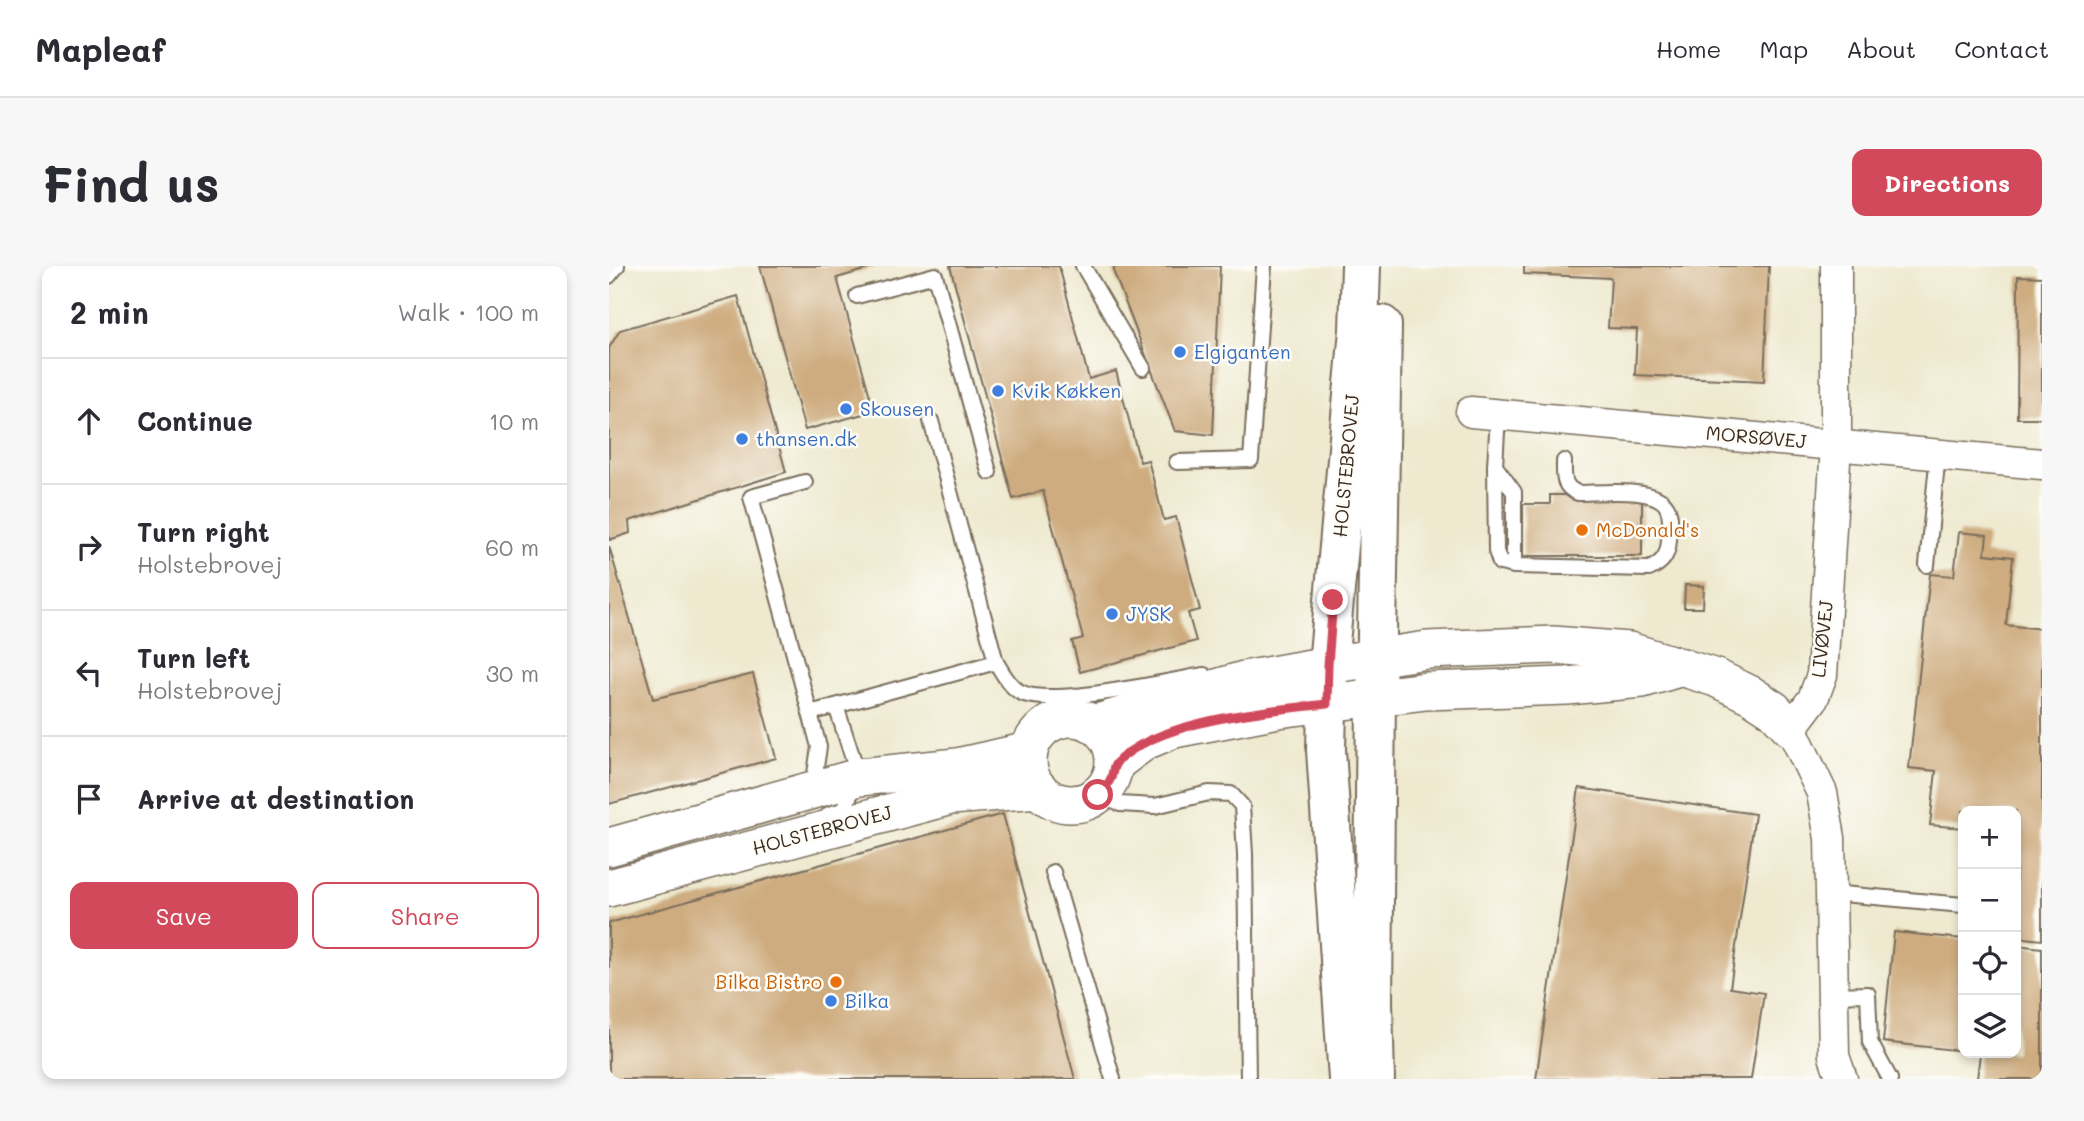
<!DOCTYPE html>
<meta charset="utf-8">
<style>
:root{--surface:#fff;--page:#f7f7f7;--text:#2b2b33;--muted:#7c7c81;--line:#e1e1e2;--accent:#d1495b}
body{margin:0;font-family:Mali,sans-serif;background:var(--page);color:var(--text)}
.controls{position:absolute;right:21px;bottom:21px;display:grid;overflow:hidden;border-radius:14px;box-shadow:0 4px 10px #0003}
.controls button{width:63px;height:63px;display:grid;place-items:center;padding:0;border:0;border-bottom:2px solid var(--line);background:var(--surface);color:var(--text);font:35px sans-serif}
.stop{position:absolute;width:21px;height:21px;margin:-16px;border:5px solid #d1495b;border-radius:50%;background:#fff}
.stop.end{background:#d1495b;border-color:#fff;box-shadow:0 2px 7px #0008}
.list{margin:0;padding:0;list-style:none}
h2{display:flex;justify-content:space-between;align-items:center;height:91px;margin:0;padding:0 28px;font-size:30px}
h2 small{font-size:23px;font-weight:400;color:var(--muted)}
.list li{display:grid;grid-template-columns:46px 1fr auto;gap:21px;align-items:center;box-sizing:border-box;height:126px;padding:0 28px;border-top:2px solid var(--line)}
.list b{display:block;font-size:26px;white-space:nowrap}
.list p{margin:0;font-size:23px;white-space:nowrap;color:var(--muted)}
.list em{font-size:23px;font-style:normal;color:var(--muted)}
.actions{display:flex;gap:14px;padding:21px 28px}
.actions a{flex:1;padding:16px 0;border:2px solid var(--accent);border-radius:14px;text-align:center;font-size:24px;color:var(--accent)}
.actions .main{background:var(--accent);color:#fff}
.icon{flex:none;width:38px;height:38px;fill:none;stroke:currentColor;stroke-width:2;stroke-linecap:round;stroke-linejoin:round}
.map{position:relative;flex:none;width:1433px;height:813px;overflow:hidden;border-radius:14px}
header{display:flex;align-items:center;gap:42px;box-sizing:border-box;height:98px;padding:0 35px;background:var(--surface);border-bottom:2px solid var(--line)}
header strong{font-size:33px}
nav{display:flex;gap:38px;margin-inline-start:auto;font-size:24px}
.intro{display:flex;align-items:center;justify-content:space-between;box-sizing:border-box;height:168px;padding:0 42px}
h1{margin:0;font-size:49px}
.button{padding:18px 32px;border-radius:14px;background:var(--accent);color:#fff;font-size:24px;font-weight:700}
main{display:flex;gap:42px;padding:0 42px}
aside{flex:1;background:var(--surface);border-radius:14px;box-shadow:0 4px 10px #0003}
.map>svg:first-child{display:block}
.building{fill:#ceac7f}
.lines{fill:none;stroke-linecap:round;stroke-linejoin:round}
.service-casing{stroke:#7a6d5c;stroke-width:18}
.minor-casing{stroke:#7a6d5c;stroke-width:33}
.tertiary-casing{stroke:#7a6d5c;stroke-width:40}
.primary-casing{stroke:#7a6d5c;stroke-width:42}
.service{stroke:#fff;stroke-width:14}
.minor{stroke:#fff;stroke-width:30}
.tertiary{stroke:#fff;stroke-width:37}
.primary{stroke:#fff;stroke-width:38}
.route{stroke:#d1495b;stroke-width:9}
.shop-dot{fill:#3f7fe0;stroke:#fdfcf7;stroke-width:2.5}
.food-dot{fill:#e8710a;stroke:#fdfcf7;stroke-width:2.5}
.labels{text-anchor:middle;stroke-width:5;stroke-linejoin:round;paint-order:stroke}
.shop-label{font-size:19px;fill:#366cbe;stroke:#fdfcf7;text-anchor:start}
.street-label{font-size:19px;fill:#3b2a1e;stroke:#fdfcf7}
.food-label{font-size:19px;fill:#c56008;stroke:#fdfcf7;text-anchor:start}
</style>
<header>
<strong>Mapleaf</strong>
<nav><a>Home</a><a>Map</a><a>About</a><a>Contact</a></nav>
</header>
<div class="intro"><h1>Find us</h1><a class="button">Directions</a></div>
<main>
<aside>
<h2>2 min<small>Walk · 100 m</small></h2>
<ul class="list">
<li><svg class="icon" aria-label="ahead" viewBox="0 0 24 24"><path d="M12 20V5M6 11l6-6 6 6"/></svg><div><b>Continue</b></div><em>10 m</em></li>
<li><svg class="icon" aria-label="right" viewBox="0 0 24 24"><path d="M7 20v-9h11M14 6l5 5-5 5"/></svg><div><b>Turn right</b><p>Holstebrovej</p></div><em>60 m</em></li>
<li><svg class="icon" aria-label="left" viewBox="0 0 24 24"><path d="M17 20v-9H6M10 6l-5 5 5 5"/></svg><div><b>Turn left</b><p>Holstebrovej</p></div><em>30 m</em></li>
<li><svg class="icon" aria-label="arrive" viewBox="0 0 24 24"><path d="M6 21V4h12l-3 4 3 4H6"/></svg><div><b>Arrive at destination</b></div></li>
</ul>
<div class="actions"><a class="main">Save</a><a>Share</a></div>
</aside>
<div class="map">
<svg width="1433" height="813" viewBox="0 0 1433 813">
<rect width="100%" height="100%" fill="#fdfcf7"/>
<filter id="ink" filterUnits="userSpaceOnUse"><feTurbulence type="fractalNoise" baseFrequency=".0143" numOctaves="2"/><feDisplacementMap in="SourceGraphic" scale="14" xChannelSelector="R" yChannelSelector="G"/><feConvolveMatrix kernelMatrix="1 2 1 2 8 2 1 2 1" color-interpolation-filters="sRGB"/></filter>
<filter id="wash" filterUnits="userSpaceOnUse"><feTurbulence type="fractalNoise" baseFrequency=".00686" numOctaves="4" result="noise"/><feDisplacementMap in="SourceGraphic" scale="28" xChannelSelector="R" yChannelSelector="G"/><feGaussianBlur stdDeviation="1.57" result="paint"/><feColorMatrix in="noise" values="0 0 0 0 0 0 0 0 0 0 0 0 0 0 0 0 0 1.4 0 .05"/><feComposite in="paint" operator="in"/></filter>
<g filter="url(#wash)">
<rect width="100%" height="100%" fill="#eee9cf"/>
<g id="blocks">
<g class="building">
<path d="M151,0H269L228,12L265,145L196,164Z"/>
<path d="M341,0H450L480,113L507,105L531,196L539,194L555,254L567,251L591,344L579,347L587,375L471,406L463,375L474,372L434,225L404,233Z"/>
<path d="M505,0H611L604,169L566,165L505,7Z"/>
<path d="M915,0H1160L1155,115L1026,109L1028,63L999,62L1002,12L915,8Z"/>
<path d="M1409,10L1433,11V152H1408Z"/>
<path d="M129,30L177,206L20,255L21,267L0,274V82L11,64Z"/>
<path d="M941,229H1033V290H914V238H941Z"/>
<path d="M1350,266L1378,269L1376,288L1404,291L1397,359L1433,363V674L1407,671V545H1354V562L1321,559L1327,505L1300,502L1321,308L1345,310Z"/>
<path d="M0,280L44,433L144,408L167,492L0,538Z"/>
<path d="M1076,319L1095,320L1094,342H1075Z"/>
<path d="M970,522L1146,548L1121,722L1155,727L1142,813H927Z"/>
<path d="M394,548L466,813H0V657Z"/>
<path d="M1285,666L1354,673V785L1274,776Z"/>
<path d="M1407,679L1433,682V813H1368L1371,787H1407Z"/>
</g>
</g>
</g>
<g filter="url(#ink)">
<use href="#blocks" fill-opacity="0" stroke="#7a6d5c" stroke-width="2"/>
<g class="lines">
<g class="service-casing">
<g id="service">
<path d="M474,0L534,102"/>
<path d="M0,10L8,0"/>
<path d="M248,30L326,9L380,206"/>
<path d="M889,149L886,200L905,226V300"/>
<path d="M322,155L387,396C393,406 400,420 411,426C440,442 558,415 595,409"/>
<path d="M568,196L642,194L655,0"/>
<path d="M886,200L887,285L891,297L905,300L1040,303C1054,297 1059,289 1060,274C1061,263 1063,251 1058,241C1047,220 991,227 969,227C953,221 955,210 955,195"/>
<path d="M196,216L142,231L201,447L387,396"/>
<path d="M1318,299L1329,188"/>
<path d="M201,447L210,481L204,521"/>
<path d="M489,529L511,538L546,540L600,527L622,528L633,540L636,588L639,813"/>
<path d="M220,548L234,544L250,511L227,440"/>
<path d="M444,606L504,813"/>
<path d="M1222,627L1354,639"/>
<path d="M1223,729L1259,728L1261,776L1281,813"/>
</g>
</g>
<g class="minor-casing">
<g id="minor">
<path d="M1227,0V179L1213,409L1204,433L1182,462L1213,527L1221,572L1225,790L1233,813"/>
<path d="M862,146L1433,198"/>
</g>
</g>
<g class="tertiary-casing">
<g id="tertiary">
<circle cx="462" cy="495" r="43"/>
<path d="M485,458L635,414L719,399L818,384L944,379L1020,385L1107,412L1142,429L1165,444L1182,462"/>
<path d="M505,498L536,475L565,463L669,443L817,425L958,420L1033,413L1073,401"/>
<path d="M0,581L250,511L348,501L420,485"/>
<path d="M0,622L342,530L430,523"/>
</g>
</g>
<g class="primary-casing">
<g id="primary">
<path d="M739,813L717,484L719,399L750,64L752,0"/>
<path d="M766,813L764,735L767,431L773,59"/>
</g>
</g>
<use href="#service" class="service"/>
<use href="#minor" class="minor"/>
<use href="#tertiary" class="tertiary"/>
<use href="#primary" class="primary"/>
</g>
</g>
<g class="lines" filter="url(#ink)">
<path class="route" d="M489,529C494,523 499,519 502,512C504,506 504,501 507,497C548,454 660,444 718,438L719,399L724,334"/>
</g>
<g class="shop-dot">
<circle cx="571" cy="86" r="7"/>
<circle cx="389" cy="125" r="7"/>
<circle cx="237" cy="143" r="7"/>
<circle cx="133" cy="173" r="7"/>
<circle cx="503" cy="348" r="7"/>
<circle cx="222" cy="735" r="7"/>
</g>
<g class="food-dot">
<circle cx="973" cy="264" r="7"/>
<circle cx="227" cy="716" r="7"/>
</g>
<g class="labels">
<g class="shop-label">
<text x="585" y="93">Elgiganten</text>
<text x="403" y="132">Kvik Køkken</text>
<text x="251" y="150">Skousen</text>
<text x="147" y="180">thansen.dk</text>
<text x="517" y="355">JYSK</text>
<text x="236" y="742">Bilka</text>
</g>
<g class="street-label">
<text transform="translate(1147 171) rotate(5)" y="7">MORSØVEJ</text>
<text transform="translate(737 200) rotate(-85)" y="7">HOLSTEBROVEJ</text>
<text transform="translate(1213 373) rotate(-84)" y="7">LIVØVEJ</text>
<text transform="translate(213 564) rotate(-15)" y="7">HOLSTEBROVEJ</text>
</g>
<g class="food-label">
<text x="987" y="271">McDonald's</text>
<text x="213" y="723" text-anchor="end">Bilka Bistro</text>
</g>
</g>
</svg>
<div class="controls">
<button>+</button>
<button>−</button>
<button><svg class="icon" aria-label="locate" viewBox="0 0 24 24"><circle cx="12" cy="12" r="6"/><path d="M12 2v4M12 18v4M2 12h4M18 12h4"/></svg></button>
<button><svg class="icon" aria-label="layers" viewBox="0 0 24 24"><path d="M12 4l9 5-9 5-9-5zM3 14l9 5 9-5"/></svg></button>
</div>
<div class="stop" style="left:489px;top:529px"></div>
<div class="stop end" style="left:724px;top:334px"></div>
</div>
</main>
